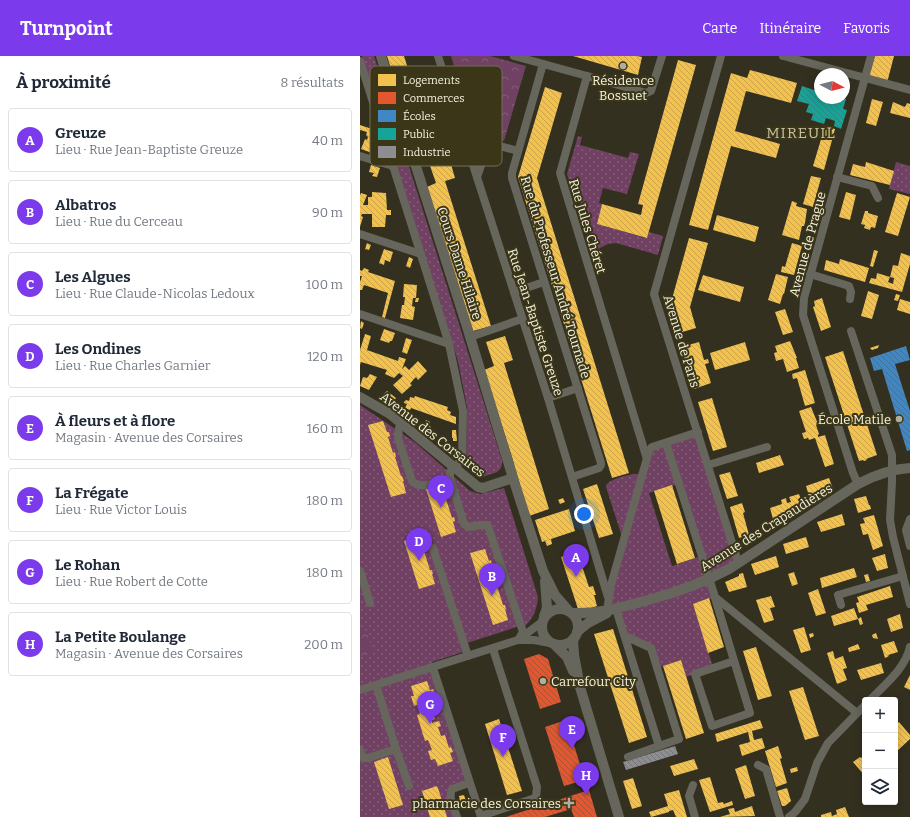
<!DOCTYPE html>
<html lang="fr">
<meta charset="utf-8">
<style>
:root{--surface:#fff;--page:#f2f2f3;--text:#1f2937;--muted:#747a83;--line:#e0e1e3;--accent:#7c3aed}
body{margin:0;font-family:Bitter,serif;background:var(--page);color:var(--text)}
.controls{position:absolute;right:12px;bottom:12px;display:grid;overflow:hidden;border-radius:4px;box-shadow:0 2px 10px #0003}
.controls button{width:36px;height:36px;display:grid;place-items:center;padding:0;border:0;border-bottom:1px solid var(--line);background:var(--surface);color:var(--text);font:20px sans-serif}
.compass{position:absolute;left:454px;top:12px;width:36px;height:36px;border-radius:50%;background:var(--surface);box-shadow:0 2px 10px #0003;rotate:97deg}
.you{position:absolute;left:224px;top:458px;width:14px;height:14px;margin:-10px;border:3px solid #fff;border-radius:50%;background:#1a73e8;box-shadow:0 0 0 6px #1a73e833}
.badge{display:grid;place-items:center;width:26px;height:26px;border-radius:50%;background:var(--accent);color:#fff;font-size:13px;font-weight:700}
.pin{position:absolute;translate:-50% -33px;filter:drop-shadow(0 1px 2px #0008)}
.pin::after{content:'';position:absolute;top:21px;width:14px;height:12px;background:inherit;clip-path:polygon(0 0,100% 0,50% 100%)}
.list{margin:0;padding:0;list-style:none}
h2{display:flex;justify-content:space-between;align-items:center;height:52px;margin:0;padding:0 16px;font-size:17px}
h2 small{font-size:13px;font-weight:400;color:var(--muted)}
.list li{display:grid;grid-template-columns:26px 1fr auto;gap:12px;align-items:center;box-sizing:border-box;height:64px;margin:0 8px 8px;padding:0 8px;border:1px solid var(--line);border-radius:4px}
.list b{display:block;font-size:15px;white-space:nowrap}
.list p{margin:0;font-size:13px;white-space:nowrap;color:var(--muted)}
.list em{font-size:13px;font-style:normal;color:var(--muted)}
.icon{flex:none;width:22px;height:22px;fill:none;stroke:currentColor;stroke-width:2;stroke-linecap:round;stroke-linejoin:round}
.map{position:relative;flex:none;width:550px;height:761px;overflow:hidden}
header{display:flex;align-items:center;gap:24px;box-sizing:border-box;height:56px;padding:0 20px;background:var(--accent);color:#fff}
header strong{font-size:19px}
nav{display:flex;gap:22px;margin-inline-start:auto;font-size:14px}
main{display:flex}
aside{flex:1;background:var(--surface)}
.map>svg:first-child{display:block}
.grass{fill:url(#grass-dots);fill-rule:evenodd}
.park{fill:url(#park-crowns)}
.homes{fill:url(#homes-back-hatch)}
.shops{fill:url(#shops-back-hatch)}
.schools{fill:url(#schools-back-hatch)}
.public{fill:url(#public-back-hatch)}
.industry{fill:url(#industry-back-hatch)}
.lines{fill:none;stroke-linecap:round;stroke-linejoin:round}
.minor{stroke:#67665d;stroke-width:8}
.tertiary{stroke:#67665d;stroke-width:10}
.poi-dot{fill:#b0ae9d;stroke:#3b3618;stroke-width:1.5}
.labels{text-anchor:middle;stroke-width:4;stroke-linejoin:round;paint-order:stroke}
.poi-label{font-size:13px;fill:#f4f2e1;stroke:#3b3618;text-anchor:end}
.street-label{font-size:13px;fill:#f4f2e1;stroke:#3b3618}
.quarter-label{font-size:15px;letter-spacing:1px;fill:#c6c19f;stroke:#3b3618}
.key{fill:#3b3618;stroke:#726e54;stroke-width:1}
.key-label{font-size:11px;fill:#f4f2e1}
</style>
<header>
<strong>Turnpoint</strong>
<nav><a>Carte</a><a>Itinéraire</a><a>Favoris</a></nav>
</header>
<main>
<aside>
<h2>À proximité<small>8 résultats</small></h2>
<ul class="list">
<li><span class="badge">A</span><div><b>Greuze</b><p>Lieu · Rue Jean-Baptiste Greuze</p></div><em>40 m</em></li>
<li><span class="badge">B</span><div><b>Albatros</b><p>Lieu · Rue du Cerceau</p></div><em>90 m</em></li>
<li><span class="badge">C</span><div><b>Les Algues</b><p>Lieu · Rue Claude-Nicolas Ledoux</p></div><em>100 m</em></li>
<li><span class="badge">D</span><div><b>Les Ondines</b><p>Lieu · Rue Charles Garnier</p></div><em>120 m</em></li>
<li><span class="badge">E</span><div><b>À fleurs et à flore</b><p>Magasin · Avenue des Corsaires</p></div><em>160 m</em></li>
<li><span class="badge">F</span><div><b>La Frégate</b><p>Lieu · Rue Victor Louis</p></div><em>180 m</em></li>
<li><span class="badge">G</span><div><b>Le Rohan</b><p>Lieu · Rue Robert de Cotte</p></div><em>180 m</em></li>
<li><span class="badge">H</span><div><b>La Petite Boulange</b><p>Magasin · Avenue des Corsaires</p></div><em>200 m</em></li>
</ul>
</aside>
<div class="map">
<svg width="550" height="761" viewBox="0 0 550 761">
<defs>
<pattern id="grass-dots" width="8" height="8" patternUnits="userSpaceOnUse"><rect width="8" height="8" fill="#704162"/><path d="M2 2h.1M6 6h.1" fill="none" stroke="#855d78" stroke-width="1.8" stroke-linecap="round"/></pattern>
<pattern id="park-crowns" width="20" height="18" patternUnits="userSpaceOnUse"><rect width="20" height="18" fill="#704162"/><path d="M2 6a3 3 0 1 1 6 0M12 15a3 3 0 1 1 6 0" fill="none" stroke="#855d78"/></pattern>
<pattern id="homes-back-hatch" width="6" height="6" patternUnits="userSpaceOnUse"><rect width="6" height="6" fill="#f2c14e"/><path d="M-1 5l2 2M0 0l6 6M5-1l2 2" fill="none" stroke="#c8a34c"/></pattern>
<pattern id="shops-back-hatch" width="6" height="6" patternUnits="userSpaceOnUse"><rect width="6" height="6" fill="#e4572e"/><path d="M-1 5l2 2M0 0l6 6M5-1l2 2" fill="none" stroke="#ae5236"/></pattern>
<pattern id="schools-back-hatch" width="6" height="6" patternUnits="userSpaceOnUse"><rect width="6" height="6" fill="#3f88c5"/><path d="M-1 5l2 2M0 0l6 6M5-1l2 2" fill="none" stroke="#427298"/></pattern>
<pattern id="public-back-hatch" width="6" height="6" patternUnits="userSpaceOnUse"><rect width="6" height="6" fill="#17a398"/><path d="M-1 5l2 2M0 0l6 6M5-1l2 2" fill="none" stroke="#26887f"/></pattern>
<pattern id="industry-back-hatch" width="6" height="6" patternUnits="userSpaceOnUse"><rect width="6" height="6" fill="#8d8d92"/><path d="M-1 5l2 2M0 0l6 6M5-1l2 2" fill="none" stroke="#757577"/></pattern>
</defs>
<rect width="100%" height="100%" fill="#333020"/>
<g class="grass">
<path d="M2,0H14L142,404C143,418 133,417 122,421L106,410L107,351L98,305Z"/>
<path d="M218,80L222,81L220,89L268,102L270,96L279,98L267,138L243,132L239,147L242,148L237,168L286,182L289,176L303,180L298,199L256,187L248,188L236,194L216,133H212L207,118Z"/>
<path d="M536,106L550,110V138L529,133Z"/>
<path d="M0,349L56,387L110,435L120,438L144,432L178,541C177,552 174,562 165,570H160L104,588L106,595L72,606L109,727L92,733L97,761H0Z"/>
<path d="M338,376L378,506L349,524L355,541L333,548L353,611L326,621L321,604L297,612L290,592L265,580L256,554L250,555L263,484L246,431L247,428C253,422 273,417 282,418L289,395ZM319,428L341,500L312,510L289,437Z"/>
</g>
<g class="park">
<path d="M91,0H130L166,10L144,85L121,78L118,66L107,63L104,54L106,50Z"/>
<path d="M6,574L13,595L1,600L0,598V576Z"/>
</g>
<g class="homes">
<path d="M27,0H44L71,87L56,92Z"/>
<path d="M213,0H277L282,1L278,19Z"/>
<path d="M515,0H534L527,27L508,22Z"/>
<path d="M318,4L336,9L287,182L237,168L242,148L281,159L283,149L278,148Z"/>
<path d="M390,14L437,27L431,47L386,35L375,75L420,88L416,102L371,90L348,174L329,169L371,17L387,22Z"/>
<path d="M185,31L202,37L177,122L269,417L252,422L158,121Z"/>
<path d="M512,43L523,46L516,70L506,67Z"/>
<path d="M533,46L545,51L547,47L550,48V62L530,57Z"/>
<path d="M0,69L15,74L19,88L15,87L12,97L1,93L5,83L7,84L8,81L6,79L7,76L0,74Z"/>
<path d="M465,70L475,73L464,114L453,110Z"/>
<path d="M88,98L95,122L85,125L131,270L113,275L67,131L76,127L68,104Z"/>
<path d="M506,106L534,115L530,129L490,119L493,108L505,111Z"/>
<path d="M11,109L20,112L17,121L12,120L14,117L9,116Z"/>
<path d="M451,120L461,122L453,151L443,148Z"/>
<path d="M12,136L26,137L27,154H31V159H26L25,171H12V158H2L1,160L3,161L0,171V139L1,137L7,139L3,149H8V141H12Z"/>
<path d="M486,136L496,139L490,164L479,161Z"/>
<path d="M537,137L550,141L538,180L525,176Z"/>
<path d="M432,145L437,147L436,150L447,153L445,167L444,170H442L439,184L422,179Z"/>
<path d="M505,155H508V157L518,160L515,172L511,171L510,174L504,172L505,169L501,168Z"/>
<path d="M357,159L399,171L395,186L353,174Z"/>
<path d="M329,182L348,187L330,251L336,272L319,277L310,250Z"/>
<path d="M7,187L11,189L9,194L5,193Z"/>
<path d="M432,187L442,190L434,219L421,216L422,210L425,211Z"/>
<path d="M24,193L33,196L30,206L25,204L24,209L19,207Z"/>
<path d="M514,194L518,195L513,211L510,210Z"/>
<path d="M541,197L550,200V208L542,236L509,227L511,222L516,223L517,217L530,221L528,226L533,228L534,222L530,221L533,209L538,210Z"/>
<path d="M49,201L53,203L50,212L46,210Z"/>
<path d="M480,203L509,212L505,226L464,214L466,204L479,208Z"/>
<path d="M4,212L9,214L8,216L35,225L25,262L22,261L28,237L4,229L2,234H0V226L2,220H0V214L2,215Z"/>
<path d="M416,218L428,221L424,238H423L420,248L408,244Z"/>
<path d="M343,219L384,231L380,246L338,234Z"/>
<path d="M44,228L57,229L56,242H59L58,246H55L56,242H53L52,250L55,251L53,264L40,262L42,249H44L45,241H43Z"/>
<path d="M508,235L519,239L512,263L501,260Z"/>
<path d="M536,238L540,239L538,245L534,244Z"/>
<path d="M462,242L471,271L461,275L453,251L455,250L454,245Z"/>
<path d="M540,243L550,246V258L537,254Z"/>
<path d="M425,253L433,276L423,279L415,256Z"/>
<path d="M1,265L4,267L2,273L0,272Z"/>
<path d="M24,273L35,277L32,285H30L29,287L20,284Z"/>
<path d="M5,278L11,280L7,294L38,305L39,301L46,303L42,313L45,310L49,314L58,305L67,315L58,324L56,321L53,324L50,328L52,329L42,338L33,329L43,320L39,317L34,322L25,318L27,314L1,306L0,309V294Z"/>
<path d="M145,280L153,304L144,307L189,453L169,460L152,401L124,314L134,310L126,286Z"/>
<path d="M46,282L52,284L47,298L42,296Z"/>
<path d="M430,285L437,302H436L439,312L427,316L423,303L416,305L414,297L417,296L415,290Z"/>
<path d="M339,286L344,304L348,303L349,307L345,308L351,327L334,333L321,291Z"/>
<path d="M385,286L390,304L355,314L350,297Z"/>
<path d="M519,289L518,292L512,294L510,292Z"/>
<path d="M483,295L517,399L506,403L507,404L504,405L503,404L499,405L465,301Z"/>
<path d="M445,314L455,347L445,350L437,322L433,323L432,318Z"/>
<path d="M10,318L17,321L9,334L0,330L3,321L7,322Z"/>
<path d="M27,335L36,342L31,348L22,340Z"/>
<path d="M55,340L88,351L87,354L91,356L90,359L96,361V368L51,352L50,354L45,352L47,348L44,347V346L46,344L49,345L50,341L54,342Z"/>
<path d="M352,342L367,391L353,395L338,346Z"/>
<path d="M451,351L458,368L456,369L459,378L458,379V381L465,379L474,408L465,411L455,382L449,384L448,382L444,383L442,377L446,376L439,355Z"/>
<path d="M66,364L70,366L69,370L71,371L70,374L68,373L67,375L63,372Z"/>
<path d="M23,365L27,376H29L30,380L28,381L33,397L35,396L36,401H35L41,420H42L44,425H43L46,437L31,441L8,369Z"/>
<path d="M92,374H96L97,385H93V382H92Z"/>
<path d="M420,399L424,409L399,417L396,407Z"/>
<path d="M370,416L378,440L367,443L359,419Z"/>
<path d="M469,422L473,433L449,440L446,430Z"/>
<path d="M81,428L85,439L87,438L88,442L86,443L92,462L94,461L95,465L93,466L96,476L81,481L66,433Z"/>
<path d="M237,428L253,478L239,482L223,433Z"/>
<path d="M312,429L335,502L317,508L294,435Z"/>
<path d="M439,438L444,452L438,453V455L413,463L410,452L422,448L421,444L426,442L427,447L431,446L429,441Z"/>
<path d="M506,440L509,449H510L511,453L498,457L494,443Z"/>
<path d="M203,442L205,446L200,448L198,444Z"/>
<path d="M382,447L385,456L383,457L389,479L379,482L370,451Z"/>
<path d="M209,453L215,475L182,486L175,464Z"/>
<path d="M482,458L485,469L461,476L457,466Z"/>
<path d="M514,459L523,490L513,494L508,478L503,479L500,468L505,467L503,462Z"/>
<path d="M60,480L63,491L65,490L66,494L64,495L70,514H72L73,518H72L75,528L59,533L44,485Z"/>
<path d="M446,481L449,491L426,498L423,488Z"/>
<path d="M191,483L192,488L187,490L185,485Z"/>
<path d="M125,493L129,505L131,504L132,509H130L136,525H137L139,529L137,530L143,549H145L146,553H145L148,564L133,569L110,497Z"/>
<path d="M220,495L223,506L221,507L229,531L233,530L236,539H234L237,550L219,556L201,501Z"/>
<path d="M525,498L528,512L517,515L512,502Z"/>
<path d="M416,500L419,511L395,519L391,508Z"/>
<path d="M494,512L497,521L462,532L460,522Z"/>
<path d="M434,516L438,528L432,530L428,518Z"/>
<path d="M383,517L387,531L369,536L365,526L379,520V518Z"/>
<path d="M508,518L510,525L506,526L504,519Z"/>
<path d="M530,530L533,541L506,549L508,554L499,557L496,547L499,546L497,541Z"/>
<path d="M458,533L466,557L456,560L448,537Z"/>
<path d="M411,540L415,551L410,552L414,564L404,567L396,544Z"/>
<path d="M349,542L364,591L348,597L333,548Z"/>
<path d="M494,552L498,563L501,561L503,568L500,569L498,563L474,570L471,560Z"/>
<path d="M540,558L543,572L531,576L527,563Z"/>
<path d="M444,571L451,594L441,597L433,574Z"/>
<path d="M253,573L287,681L269,687L234,578Z"/>
<path d="M453,577L454,580L450,582L449,578Z"/>
<path d="M516,577L518,583L513,582L512,579Z"/>
<path d="M534,585L538,596L528,599L529,600L525,602L521,589Z"/>
<path d="M498,588L500,593L489,596L488,592Z"/>
<path d="M396,591L412,640L398,644L383,595Z"/>
<path d="M473,595L475,603L483,600L487,612L483,613L487,624L477,628L467,597Z"/>
<path d="M321,604L344,677L326,683L303,610Z"/>
<path d="M521,607L524,617L501,624L497,614Z"/>
<path d="M550,619V634L544,631Z"/>
<path d="M67,625L70,634L73,633L75,639L72,640L76,653L72,654L75,663L72,664V667L79,665L81,670L78,671L81,680L85,679L89,692L91,691L93,696L90,697L93,705L78,710L75,703L71,704L68,695L72,694L68,684L65,685L57,659L60,658L57,649L54,650L51,640H54L51,630Z"/>
<path d="M443,631L459,680L445,684L429,635Z"/>
<path d="M139,663L162,735L147,739L125,668Z"/>
<path d="M400,664L403,672L392,675L394,684L402,682L405,692L382,700L379,689L390,686L388,676L357,686L355,678Z"/>
<path d="M539,666L550,679V683L535,697V669Z"/>
<path d="M418,690L422,702L420,703L427,727L416,731L405,695Z"/>
<path d="M505,699V720L493,706L500,701L501,702Z"/>
<path d="M28,701L43,749L29,753L14,706Z"/>
<path d="M334,703L338,713L314,720L310,710Z"/>
<path d="M386,709L395,740L385,743L375,713Z"/>
<path d="M437,711L438,715L431,717L430,713Z"/>
<path d="M350,721L358,747L363,746L364,748L372,745L373,749L350,756L339,724Z"/>
<path d="M273,722L282,750L272,753L263,725Z"/>
<path d="M77,730L79,735L87,761H70L62,735Z"/>
<path d="M427,732L431,745L425,750H422L417,735Z"/>
<path d="M319,734L327,761H316L313,754L309,755V756L291,761L289,756L308,750L304,738Z"/>
<path d="M104,739L106,745L100,746L99,740Z"/>
<path d="M392,750L395,760L360,761L370,758L368,753L374,752L375,756Z"/>
<path d="M485,751L489,761H461V759L471,756L472,760L477,758L476,754Z"/>
</g>
<g class="shops">
<path d="M179,598L188,603L201,646L180,653L164,603Z"/>
<path d="M206,664L225,724L204,730L185,671Z"/>
<path d="M229,734L237,761H214L211,753L185,761H146Z"/>
</g>
<path class="schools" d="M546,290L550,304L535,308L550,355V394L547,395L522,313L514,315L510,302Z"/>
<path class="public" d="M442,30L460,36V42L486,43L483,53L487,54L481,73L474,70L475,65L466,62L464,68L451,64L453,58L446,56L449,48L437,45Z"/>
<path class="industry" d="M315,690L318,698L266,714L263,706Z"/>
<g class="lines">
<g class="minor">
<path d="M78,0L188,342L248,541"/>
<path d="M154,0L227,20"/>
<path d="M361,0L294,238L378,506"/>
<path d="M423,0L550,34"/>
<path d="M0,5L89,288L103,355L102,402L95,412"/>
<path d="M183,8L152,117V122L241,407V409L239,412L212,421"/>
<path d="M51,97L104,80L158,95"/>
<path d="M0,100L33,110"/>
<path d="M117,121L129,87"/>
<path d="M477,121L512,130L518,142"/>
<path d="M0,178L61,198"/>
<path d="M450,218L489,230L491,236L490,243"/>
<path d="M154,236L184,226"/>
<path d="M0,258L89,288"/>
<path d="M491,275L532,399V426L530,464L533,481L550,548"/>
<path d="M110,281L162,263"/>
<path d="M188,342L218,332"/>
<path d="M42,368L39,372L38,382L52,425C61,435 79,425 90,422"/>
<path d="M306,387L355,541L497,657"/>
<path d="M287,403L200,117L227,20L286,37L291,35L302,0"/>
<path d="M348,409L407,391"/>
<path d="M93,411L90,416V422L104,468L109,471L120,469H127L129,473L163,576L158,584"/>
<path d="M498,428L493,417L443,259L444,242L511,0"/>
<path d="M550,463L546,474L550,490"/>
<path d="M73,492L108,600"/>
<path d="M0,515L10,547"/>
<path d="M355,542L390,657L352,670L335,618L374,605"/>
<path d="M481,549L478,539L543,520"/>
<path d="M256,553L299,690L319,683L291,592L265,580"/>
<path d="M250,555L248,548L251,529L289,395L292,391L338,376"/>
<path d="M158,584H174L190,587"/>
<path d="M73,612L121,761"/>
<path d="M0,634L158,584L182,566"/>
<path d="M510,644C525,628 545,613 550,591"/>
<path d="M36,693L49,730"/>
<path d="M0,694L3,702H8L36,693L16,629"/>
<path d="M268,701L299,690"/>
<path d="M398,709L406,713L420,761"/>
<path d="M333,729L329,740L335,761"/>
<path d="M121,760L172,743L176,741L177,731L133,593"/>
<path d="M97,761C94,752 88,742 92,733L109,727"/>
<path d="M429,761L435,756L445,743L457,707L468,687L505,649"/>
</g>
<g class="tertiary">
<path d="M21,0L108,274L153,422L183,515L195,539L208,554"/>
<path d="M0,341L30,358L118,431L123,432L153,422"/>
<circle cx="200" cy="571" r="18"/>
<path d="M212,557C239,558 263,551 288,544C318,536 341,528 369,513L498,428C515,419 531,413 550,412"/>
<path d="M184,560L187,552L185,525"/>
<path d="M217,576L228,567L247,557"/>
<path d="M213,583L214,599L220,631L259,761"/>
<path d="M195,589L207,601L213,615"/>
</g>
</g>
<g class="poi-dot">
<circle cx="263" cy="10" r="4"/>
<circle cx="539" cy="363" r="4"/>
<circle cx="183" cy="625" r="4"/>
<path d="M207 741h4v4h4v4h-4v4h-4v-4h-4v-4h4z"/>
</g>
<g class="labels">
<g class="poi-label">
<text x="263" y="29" text-anchor="middle">Résidence<tspan x="263" dy="15">Bossuet</tspan></text>
<text x="531" y="368">École Matile</text>
<text x="191" y="630" text-anchor="start">Carrefour City</text>
<text x="201" y="752">pharmacie des Corsaires</text>
</g>
<g class="street-label">
<text transform="translate(228 170) rotate(73)" y="5">Rue Jules Chéret</text>
<text transform="translate(447 188) rotate(-75)" y="5">Avenue de Prague</text>
<text transform="translate(100 207) rotate(72)" y="5">Cours Dame Hilaire</text>
<text transform="translate(196 221) rotate(73)" y="5">Rue du Professeur André Tournade</text>
<text transform="translate(176 266) rotate(72)" y="5">Rue Jean-Baptiste Greuze</text>
<text transform="translate(322 285) rotate(73)" y="5">Avenue de Paris</text>
<text transform="translate(73 378) rotate(38)" y="5">Avenue des Corsaires</text>
<text transform="translate(406 471) rotate(-32)" y="5">Avenue des Crapaudières</text>
</g>
<g class="quarter-label">
<text x="441" y="82">MIREUIL</text>
</g>
</g>
<rect x="10" y="10" width="132" height="100" rx="6" class="key"/>
<rect x="18" y="18" width="18" height="12" fill="#f2c14e"/>
<rect x="18" y="36" width="18" height="12" fill="#e4572e"/>
<rect x="18" y="54" width="18" height="12" fill="#3f88c5"/>
<rect x="18" y="72" width="18" height="12" fill="#17a398"/>
<rect x="18" y="90" width="18" height="12" fill="#8d8d92"/>
<g class="key-label">
<text x="43" y="28">Logements</text>
<text x="43" y="46">Commerces</text>
<text x="43" y="64">Écoles</text>
<text x="43" y="82">Public</text>
<text x="43" y="100">Industrie</text>
</g>
</svg>
<div class="controls">
<button>+</button>
<button>−</button>
<button><svg class="icon" aria-label="layers" viewBox="0 0 24 24"><path d="M12 4l9 5-9 5-9-5zM3 14l9 5 9-5"/></svg></button>
</div>
<svg class="compass" viewBox="-18 -18 36 36"><path d="M0-13l5 13h-10z" fill="#e53935"/><path d="M0 13l5-13h-10z" fill="#747a83"/></svg>
<div class="you"></div>
<div class="pin badge" style="left:216px;top:521px">A</div>
<div class="pin badge" style="left:132px;top:540px">B</div>
<div class="pin badge" style="left:81px;top:452px">C</div>
<div class="pin badge" style="left:59px;top:505px">D</div>
<div class="pin badge" style="left:212px;top:693px">E</div>
<div class="pin badge" style="left:143px;top:701px">F</div>
<div class="pin badge" style="left:70px;top:668px">G</div>
<div class="pin badge" style="left:226px;top:739px">H</div>
</div>
</main>
